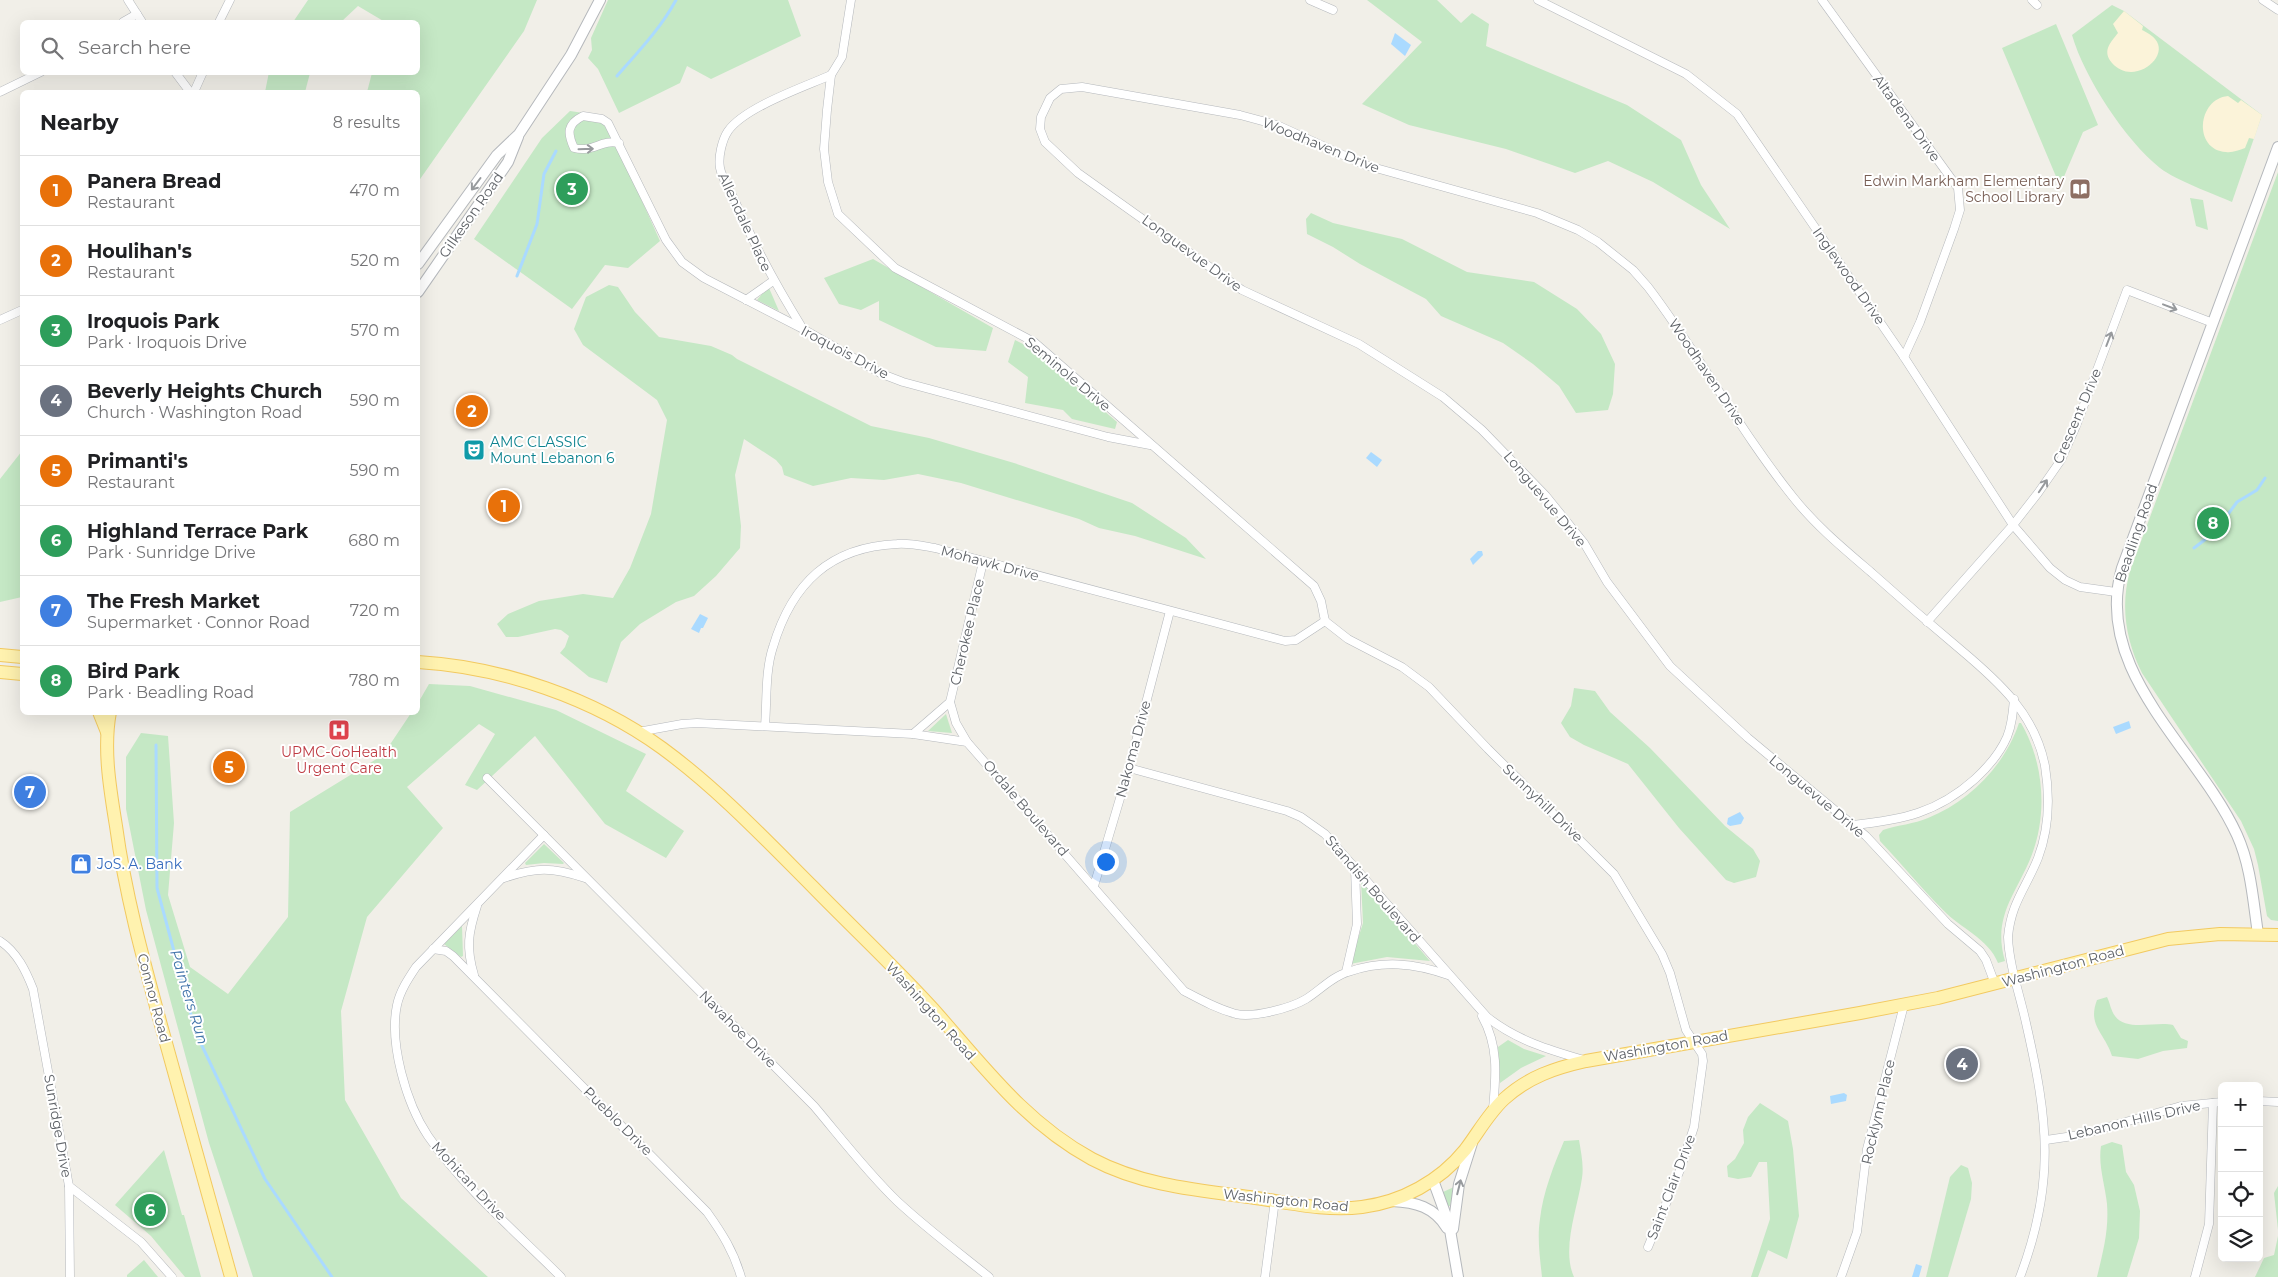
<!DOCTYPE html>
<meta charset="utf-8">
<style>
:root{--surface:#fff;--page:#f2f2f2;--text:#202124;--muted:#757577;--line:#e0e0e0;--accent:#b45309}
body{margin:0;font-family:Montserrat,sans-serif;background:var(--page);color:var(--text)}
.controls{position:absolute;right:15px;bottom:15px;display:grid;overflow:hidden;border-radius:8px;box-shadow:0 5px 20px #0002}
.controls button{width:45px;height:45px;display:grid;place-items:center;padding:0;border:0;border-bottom:1px solid var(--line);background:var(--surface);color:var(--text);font:25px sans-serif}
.you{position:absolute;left:1105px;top:861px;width:18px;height:18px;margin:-12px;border:4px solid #fff;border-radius:50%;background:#1a73e8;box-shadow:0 0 0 8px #1a73e833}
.badge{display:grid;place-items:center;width:32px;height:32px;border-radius:50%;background:var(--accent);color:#fff;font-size:16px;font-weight:700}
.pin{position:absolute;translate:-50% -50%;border:2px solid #fff;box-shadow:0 1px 5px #0006}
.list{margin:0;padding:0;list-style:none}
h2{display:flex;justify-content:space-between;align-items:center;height:65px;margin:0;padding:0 20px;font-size:21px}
h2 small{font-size:16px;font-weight:400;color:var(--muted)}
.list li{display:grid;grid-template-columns:32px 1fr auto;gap:15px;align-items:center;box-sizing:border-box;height:70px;padding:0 20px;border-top:1px solid var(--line)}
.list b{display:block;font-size:19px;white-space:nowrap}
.list p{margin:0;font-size:16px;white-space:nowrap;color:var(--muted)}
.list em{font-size:16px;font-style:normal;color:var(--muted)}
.icon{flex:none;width:28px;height:28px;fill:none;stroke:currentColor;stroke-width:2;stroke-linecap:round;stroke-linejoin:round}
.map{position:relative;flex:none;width:2278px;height:1277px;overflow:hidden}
.search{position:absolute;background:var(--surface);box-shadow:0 5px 20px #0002;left:20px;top:20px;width:400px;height:55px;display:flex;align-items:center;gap:12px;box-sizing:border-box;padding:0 18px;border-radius:8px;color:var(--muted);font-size:19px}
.panel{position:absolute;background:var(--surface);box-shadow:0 5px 20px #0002;left:20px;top:90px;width:400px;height:625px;border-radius:8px}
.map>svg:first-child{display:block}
.green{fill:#c5e8c5}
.sand{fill:#fbf3d9}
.water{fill:#aadaff}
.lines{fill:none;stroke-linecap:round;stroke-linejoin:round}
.stream{stroke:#aadaff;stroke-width:3}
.minor-casing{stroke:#b5b8bc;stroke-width:9}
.tertiary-casing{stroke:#b5b8bc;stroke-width:12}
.primary-casing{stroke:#f2c960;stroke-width:14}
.minor{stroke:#fff;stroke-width:8}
.tertiary{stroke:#fff;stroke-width:10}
.primary{stroke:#fff2af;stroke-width:12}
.oneway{stroke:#979a9d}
.labels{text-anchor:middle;stroke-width:4;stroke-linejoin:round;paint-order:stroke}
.street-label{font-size:14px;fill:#5f6368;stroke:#fff}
.education-label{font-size:14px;fill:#785e54;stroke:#fff;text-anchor:end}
.culture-label{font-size:14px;fill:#0d838f;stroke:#fff;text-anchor:start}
.health-label{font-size:14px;fill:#be3a42;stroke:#fff}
.shop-label{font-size:14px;fill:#366cbe;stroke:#fff;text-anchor:start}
.water-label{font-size:15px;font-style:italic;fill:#4174aa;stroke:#fff}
</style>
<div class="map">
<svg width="2278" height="1277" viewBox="0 0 2278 1277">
<rect width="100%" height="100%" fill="#f1efe8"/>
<g class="green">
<path d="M308,0H537L524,31L418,182V92H367L372,73L418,72V22H385L358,6L341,22H293Z"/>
<path d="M608,0H788L801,36L711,79L687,66L680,83L619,113L598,69L588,58L592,50L591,38Z"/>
<path d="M1367,0H1437L1461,23L1472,13L1489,24L1486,46L1627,105L1681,140L1701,185L1730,229L1653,182L1608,161L1575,173L1506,149L1409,125L1362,104L1422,42Z"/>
<path d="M2112,5L2124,11L2262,115L2232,202C2212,193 2177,181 2160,168C2125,140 2084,77 2072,35Z"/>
<path d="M2056,24L2098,125L2083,132L2060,186L2002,48Z"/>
<path d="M269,72L310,73L305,92H265Z"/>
<path d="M570,111L604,116L660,241L628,268L605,265L572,309L474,239L542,138Z"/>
<path d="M2278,172V921L2271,920L2267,916L2258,865L2254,849L2241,821L2142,673C2126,641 2120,606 2130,571Z"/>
<path d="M2190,198L2203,200L2208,230L2196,226Z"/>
<path d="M1311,213L1333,223L1402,239L1467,272L1534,282L1577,309L1601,334L1615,364L1613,394L1608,410L1576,413L1559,386L1533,364L1503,343L1441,316L1426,299L1360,264L1333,247L1307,234L1306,219Z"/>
<path d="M873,259L993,328L986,351L936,347L879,320V301L861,310L839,304L824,278Z"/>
<path d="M609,285L618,287L635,312L659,337L711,346L732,355L737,359L871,426L929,438L1014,463L1132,503L1186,538L1206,559L1135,536L1099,528L1079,519L961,483L918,474L884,480L851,478L813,486L784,475L782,467L776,460L744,439L735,475L741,526L740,548L716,576L694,596L676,602L640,624L621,642L607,683L589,677L560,653L565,647L569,636L561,630L555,629L518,637H506L497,624L508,614L539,601L583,594L613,598L630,568L651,514L667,420L657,400L583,345L574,329L586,297Z"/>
<path d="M767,288H769L779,311L757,300Z"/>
<path d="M1015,340L1031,348L1117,422L1115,429L1072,419L1063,410L1025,403L1028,377L1008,362Z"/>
<path d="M22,451V597L0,602V479Z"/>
<path d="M429,684L470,686L556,710L646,754L626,791L684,831L666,858L605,824L535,736L477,790L465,785L495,734L479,724L407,787L443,828L367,917L341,1011L345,1100L401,1198L488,1277H253L209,1143L146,910L126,809V757L141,733L168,736L174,823L168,895L190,967L228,994L288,917L290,812L383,755L411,713L418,712V703Z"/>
<path d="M1574,688L1595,691L1610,712L1650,748L1725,826L1753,849L1760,861L1756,877L1734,883L1726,880L1679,828L1628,764L1584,745L1570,737L1561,723L1571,706Z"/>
<path d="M946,714L952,733L928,731Z"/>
<path d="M2019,723H2021C2044,762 2048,815 2031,857C2016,894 1992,917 2005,961L1998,963C1989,939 1960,928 1943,910C1921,888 1901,863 1880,841L1879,835L1883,830C1898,825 1914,824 1928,818C1970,801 2005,765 2019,723Z"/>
<path d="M544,844L564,863L563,864L544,863L526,865L525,863Z"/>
<path d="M1361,881L1430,961L1387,957L1350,964L1363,923Z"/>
<path d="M462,926L463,956L461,957L444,944Z"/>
<path d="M2107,997C2110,1003 2111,1011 2115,1016C2126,1032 2157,1021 2173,1025L2181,1038L2188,1041L2187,1048L2163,1051L2138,1059L2112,1056C2105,1033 2087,1026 2097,1000Z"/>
<path d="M1508,1040L1524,1049L1546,1056L1521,1068L1500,1083L1498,1047Z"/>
<path d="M1760,1103L1788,1121L1793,1149L1799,1216L1787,1259L1768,1250L1758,1277H1751L1770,1219L1767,1162H1759L1751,1177L1738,1179L1728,1177L1727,1166L1735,1159L1744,1143L1743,1130L1748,1117Z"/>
<path d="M1579,1140C1581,1152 1584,1166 1582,1178C1578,1207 1561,1249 1574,1277H1542C1540,1258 1537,1238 1540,1219C1543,1192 1554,1165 1564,1141Z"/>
<path d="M2112,1142L2122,1145L2126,1172L2134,1185L2140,1211L2139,1238L2127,1277H2097C2103,1252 2109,1230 2107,1204C2105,1184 2098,1166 2101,1146Z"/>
<path d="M164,1150L182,1215H184L201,1277H185L151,1236L115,1205Z"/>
<path d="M1961,1165L1968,1168L1972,1183L1971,1199L1948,1277H1926L1950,1177Z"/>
<path d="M2278,1186V1230L2274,1193Z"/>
<path d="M1454,1187L1450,1206H1448L1443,1192Z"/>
<path d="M2278,1236V1277H2255L2264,1258L2274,1255Z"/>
<path d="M144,1260L158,1277H127V1275Z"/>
</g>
<g class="sand">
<path d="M2124,11L2143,26L2142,30C2146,32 2152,35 2155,39C2171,57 2133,87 2112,63C2102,51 2110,43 2118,33L2113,24Z"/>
<path d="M2228,96L2238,103L2241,100L2262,115L2254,139L2249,138L2245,148C2239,150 2232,153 2226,152C2193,150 2197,99 2228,96Z"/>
</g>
<g class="water">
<path d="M1395,33L1411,45L1405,56L1391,44Z"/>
<path d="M1371,452L1382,460L1377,467L1366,458Z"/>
<path d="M1478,551H1482L1483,555L1473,565L1470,559Z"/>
<path d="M700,614L708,618L703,628H701L699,633L691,629Z"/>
<path d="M2129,721L2131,728L2116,734L2113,727Z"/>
<path d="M1740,812L1744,818L1741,824L1730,826L1727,824L1728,818Z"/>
<path d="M1844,1093L1847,1095L1846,1101L1831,1104L1830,1096Z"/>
<path d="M1916,1264L1922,1266L1919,1277H1912Z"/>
</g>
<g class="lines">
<g class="stream">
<path d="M617,76C638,52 661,28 676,0"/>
<path d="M517,276L537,224L544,174L556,151"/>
<path d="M2194,548L2215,532L2237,502L2257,490L2265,478"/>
<path d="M156,745L157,888L196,1033L265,1179L332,1277"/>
</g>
<g class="minor-casing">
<g id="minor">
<path d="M128,0L142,22"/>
<path d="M851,0L842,57L831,75L827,110L824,149L828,182L838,214L895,268L1034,342L1314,586L1321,601L1325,621"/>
<path d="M1310,0L1333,10"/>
<path d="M1538,0L1686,74L1737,114L1904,357L2013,525L2050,568L2065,580L2080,587L2116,592"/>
<path d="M1822,0L1958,188L1960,210L1954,229L1920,322L1904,357"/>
<path d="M2032,0L2037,5"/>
<path d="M2263,0L2278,10"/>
<path d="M123,22L137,14"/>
<path d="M219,22L230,0"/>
<path d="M175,72L190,92"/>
<path d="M0,92L41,72"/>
<path d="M194,92L203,72"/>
<path d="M619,143C601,139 593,153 574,148C567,133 567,124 583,116L602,119L608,123L666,240L682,262L704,278L803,329L882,374L903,382L1108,437L1150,445"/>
<path d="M746,300L773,281"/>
<path d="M0,320L22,310"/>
<path d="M803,329C777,287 754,245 734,199C729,189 722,178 720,168C718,157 722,140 728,131C745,107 804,87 831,75"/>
<path d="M1325,621L1348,639L1402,667L1429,687L1488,749L1614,874L1662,954L1670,973L1686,1030L1702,1054L1703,1061L1694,1127L1680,1170L1648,1247"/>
<path d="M1927,622L2013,525L2038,493L2061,460L2076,426L2127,290L2213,323"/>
<path d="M950,702L956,723L967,742"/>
<path d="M765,726C767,701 765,671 773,647C792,583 830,547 897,544C910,543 923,546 935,548L1285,641L1296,640L1325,621"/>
<path d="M638,732L682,724L697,723L913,734L967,742L1184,991C1201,1000 1217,1009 1236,1014C1253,1018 1291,1008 1306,999C1319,991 1333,976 1348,972C1383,960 1414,963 1448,975"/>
<path d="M913,734L950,702L983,562"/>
<path d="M1129,768L1287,811L1301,817L1325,834L1487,1017C1516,1040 1549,1050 1584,1060"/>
<path d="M487,778L814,1106C841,1138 867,1172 897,1201C926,1228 958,1252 989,1277"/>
<path d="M1853,825C1902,820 1937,813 1975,779C1988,767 2000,753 2007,737C2012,725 2013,712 2014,699"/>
<path d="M544,835L416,967C408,979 400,991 397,1005C389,1043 406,1103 428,1136C464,1188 517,1233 561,1277"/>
<path d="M504,878C536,867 552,867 585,878"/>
<path d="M1094,886L1129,768L1170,611"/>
<path d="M0,941C17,952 26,971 33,989L69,1186L141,1242L172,1277"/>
<path d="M433,949L446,951L453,956L707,1212C722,1233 734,1252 741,1277"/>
<path d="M1346,972L1357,924L1355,868"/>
<path d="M474,975C466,948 468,933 477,906"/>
<path d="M1995,984L1986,960L1980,951L1948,924L1866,836L1748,738L1670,666L1607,582L1584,543L1546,496L1482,430L1443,397L1359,344L1242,290L1078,173L1045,142L1040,129L1041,117L1050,98L1061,89L1082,87L1240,115L1277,125L1365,165L1537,213L1578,230L1598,242L1633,270L1648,287C1699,354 1740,431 1793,497C1816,526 1844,549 1872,573C1901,599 1931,625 1961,650C1999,682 2035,714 2045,766C2050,797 2049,829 2038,858C2026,888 2011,903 2008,937C2009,965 2020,995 2026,1023C2048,1119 2056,1182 2020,1277"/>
<path d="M1482,1016C1499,1046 1496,1076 1493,1109"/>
<path d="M2259,1101L2278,1102"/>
<path d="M2046,1140L2080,1135L2181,1106L2222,1102"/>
<path d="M69,1186L70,1277"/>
<path d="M1265,1277L1275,1200"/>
<path d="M1841,1277L1857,1232L1867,1149L1904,1005"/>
<path d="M2195,1277L2209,1224L2213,1103"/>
</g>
</g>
<g class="tertiary-casing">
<g id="tertiary">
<path d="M418,264L497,155L519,134L571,55L600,0"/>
<path d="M418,292L508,162L518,137"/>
<path d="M2258,934C2253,900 2251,866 2237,835C2198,749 2092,672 2122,568L2278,147"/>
<path d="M1433,1180L1449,1224L1458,1277"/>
<path d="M1392,1201C1416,1202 1434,1207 1447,1228"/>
<path d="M1453,1229L1459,1184L1472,1143"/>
</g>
</g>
<g class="primary-casing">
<g id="primary">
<path d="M0,655L22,657"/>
<path d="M418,662C502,667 593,698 662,748C718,789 765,839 813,887C853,928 895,967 933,1009C982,1064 1024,1122 1092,1159C1141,1185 1195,1190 1249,1197C1286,1202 1325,1212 1362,1207C1402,1202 1440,1181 1465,1150C1478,1133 1488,1114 1504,1099C1528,1077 1555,1068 1586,1061L1860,1013L1938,998L2168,939L2220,934L2278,935"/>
<path d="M0,672L22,674"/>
<path d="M99,712L107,732"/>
<path d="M110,712C103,749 110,789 116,826C125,893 143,959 161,1025C184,1109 208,1193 231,1277"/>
</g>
</g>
<use href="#minor" class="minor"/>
<use href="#tertiary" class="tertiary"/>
<use href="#primary" class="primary"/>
</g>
<defs><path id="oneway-shaft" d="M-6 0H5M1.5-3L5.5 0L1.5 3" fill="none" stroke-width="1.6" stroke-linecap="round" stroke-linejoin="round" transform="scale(1.25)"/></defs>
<g class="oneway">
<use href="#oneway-shaft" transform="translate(586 149) rotate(-2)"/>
<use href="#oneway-shaft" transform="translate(476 184) rotate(127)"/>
<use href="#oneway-shaft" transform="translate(2170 307) rotate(21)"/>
<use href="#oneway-shaft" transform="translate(2109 339) rotate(-69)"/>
<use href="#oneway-shaft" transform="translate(2043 486) rotate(-56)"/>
<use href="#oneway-shaft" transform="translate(1459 1187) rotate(-76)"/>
</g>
<defs>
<g id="library-square" transform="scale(1.125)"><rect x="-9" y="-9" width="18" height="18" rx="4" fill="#8d6e63" stroke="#fff"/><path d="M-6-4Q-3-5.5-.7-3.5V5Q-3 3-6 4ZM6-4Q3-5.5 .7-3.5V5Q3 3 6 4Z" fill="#fff"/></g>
<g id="theatre-square" transform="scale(1.125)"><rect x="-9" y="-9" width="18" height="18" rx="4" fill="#0f9aa8" stroke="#fff"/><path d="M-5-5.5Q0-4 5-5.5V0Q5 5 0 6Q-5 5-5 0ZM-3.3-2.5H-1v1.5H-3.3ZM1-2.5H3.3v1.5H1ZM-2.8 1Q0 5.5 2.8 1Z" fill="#fff"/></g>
<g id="hospital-square" transform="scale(1.125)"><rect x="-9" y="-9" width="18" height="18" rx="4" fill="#e0444e" stroke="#fff"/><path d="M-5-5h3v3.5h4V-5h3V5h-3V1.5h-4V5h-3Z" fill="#fff"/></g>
<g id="shop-square" transform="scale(1.125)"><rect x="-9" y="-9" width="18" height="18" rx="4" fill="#3f7fe0" stroke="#fff"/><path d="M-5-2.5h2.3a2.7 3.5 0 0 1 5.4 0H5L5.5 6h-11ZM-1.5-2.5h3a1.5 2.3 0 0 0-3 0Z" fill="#fff"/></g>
</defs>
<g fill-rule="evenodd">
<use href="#library-square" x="2080" y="189"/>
<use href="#theatre-square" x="474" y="450"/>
<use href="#hospital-square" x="339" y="730"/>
<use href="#shop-square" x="81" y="864"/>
</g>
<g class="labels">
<g class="street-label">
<text transform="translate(1907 118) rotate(54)" y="5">Altadena Drive</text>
<text transform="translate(1321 145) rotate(22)" y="5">Woodhaven Drive</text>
<text transform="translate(471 215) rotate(-55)" y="5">Gilkeson Road</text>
<text transform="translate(745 222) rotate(65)" y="5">Allendale Place</text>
<text transform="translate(1192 253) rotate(36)" y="5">Longuevue Drive</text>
<text transform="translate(1849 276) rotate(55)" y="5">Inglewood Drive</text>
<text transform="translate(845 352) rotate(28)" y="5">Iroquois Drive</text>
<text transform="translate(1707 372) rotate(56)" y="5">Woodhaven Drive</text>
<text transform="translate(1068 374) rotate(40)" y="5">Seminole Drive</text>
<text transform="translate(2077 416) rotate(-67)" y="5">Crescent Drive</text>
<text transform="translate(1545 499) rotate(50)" y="5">Longuevue Drive</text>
<text transform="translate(2136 533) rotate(-71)" y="5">Beadling Road</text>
<text transform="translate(990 563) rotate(15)" y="5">Mohawk Drive</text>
<text transform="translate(967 632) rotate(-77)" y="5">Cherokee Place</text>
<text transform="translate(1133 749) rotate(-75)" y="5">Nakoma Drive</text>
<text transform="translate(1817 796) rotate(40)" y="5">Longuevue Drive</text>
<text transform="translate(1543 803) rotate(44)" y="5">Sunnyhill Drive</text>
<text transform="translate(1026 808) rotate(49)" y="5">Ordale Boulevard</text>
<text transform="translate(1373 889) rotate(49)" y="5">Standish Boulevard</text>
<text transform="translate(2063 966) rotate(-15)" y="5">Washington Road</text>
<text transform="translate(154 998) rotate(75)" y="5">Connor Road</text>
<text transform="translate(931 1011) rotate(48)" y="5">Washington Road</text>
<text transform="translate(738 1029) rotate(45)" y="5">Navahoe Drive</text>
<text transform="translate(1666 1046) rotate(-10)" y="5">Washington Road</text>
<text transform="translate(1878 1112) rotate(-77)" y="5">Rocklynn Place</text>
<text transform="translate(2134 1120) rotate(-13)" y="5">Lebanon Hills Drive</text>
<text transform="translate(618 1121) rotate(45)" y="5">Pueblo Drive</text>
<text transform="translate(58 1126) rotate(80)" y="5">Sunridge Drive</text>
<text transform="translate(469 1181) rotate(47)" y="5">Mohican Drive</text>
<text transform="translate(1671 1187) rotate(-69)" y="5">Saint Clair Drive</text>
<text transform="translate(1286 1200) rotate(6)" y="5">Washington Road</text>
</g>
<g class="education-label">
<text x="2064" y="186">Edwin Markham Elementary<tspan x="2064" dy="16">School Library</tspan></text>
</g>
<g class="culture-label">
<text x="490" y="447">AMC CLASSIC<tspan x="490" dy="16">Mount Lebanon 6</tspan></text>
</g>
<g class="health-label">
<text x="339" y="757">UPMC-GoHealth<tspan x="339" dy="16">Urgent Care</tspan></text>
</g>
<g class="shop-label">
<text x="97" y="869">JoS. A. Bank</text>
</g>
<g class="water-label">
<text transform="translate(189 997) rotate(73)" y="5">Painters Run</text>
</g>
</g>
</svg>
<div class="controls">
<button>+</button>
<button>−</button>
<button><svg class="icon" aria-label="locate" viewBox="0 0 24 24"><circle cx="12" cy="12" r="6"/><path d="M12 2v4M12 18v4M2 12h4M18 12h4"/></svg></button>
<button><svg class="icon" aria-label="layers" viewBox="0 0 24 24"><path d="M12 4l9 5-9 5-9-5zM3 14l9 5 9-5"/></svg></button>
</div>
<div class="you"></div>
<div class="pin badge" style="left:504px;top:506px;background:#e8710a">1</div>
<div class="pin badge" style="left:472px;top:411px;background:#e8710a">2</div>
<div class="pin badge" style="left:572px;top:189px;background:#2e9e5b">3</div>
<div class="pin badge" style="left:1962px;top:1064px;background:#6b7280">4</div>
<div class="pin badge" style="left:229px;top:767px;background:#e8710a">5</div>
<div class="pin badge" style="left:150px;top:1210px;background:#2e9e5b">6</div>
<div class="pin badge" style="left:30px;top:792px;background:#3f7fe0">7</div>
<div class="pin badge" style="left:2213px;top:523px;background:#2e9e5b">8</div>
<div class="search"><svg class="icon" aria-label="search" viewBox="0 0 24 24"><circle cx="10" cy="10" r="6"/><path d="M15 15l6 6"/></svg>Search here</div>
<section class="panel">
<h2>Nearby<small>8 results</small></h2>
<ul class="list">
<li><span class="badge" style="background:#e8710a">1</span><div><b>Panera Bread</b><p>Restaurant</p></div><em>470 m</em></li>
<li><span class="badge" style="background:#e8710a">2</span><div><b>Houlihan's</b><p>Restaurant</p></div><em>520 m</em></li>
<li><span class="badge" style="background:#2e9e5b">3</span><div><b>Iroquois Park</b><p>Park · Iroquois Drive</p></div><em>570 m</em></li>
<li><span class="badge" style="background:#6b7280">4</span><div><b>Beverly Heights Church</b><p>Church · Washington Road</p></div><em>590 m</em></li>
<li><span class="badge" style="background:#e8710a">5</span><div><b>Primanti's</b><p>Restaurant</p></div><em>590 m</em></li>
<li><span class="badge" style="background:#2e9e5b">6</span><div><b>Highland Terrace Park</b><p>Park · Sunridge Drive</p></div><em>680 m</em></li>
<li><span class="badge" style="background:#3f7fe0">7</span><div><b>The Fresh Market</b><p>Supermarket · Connor Road</p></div><em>720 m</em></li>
<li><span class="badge" style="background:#2e9e5b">8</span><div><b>Bird Park</b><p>Park · Beadling Road</p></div><em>780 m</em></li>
</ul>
</section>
</div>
